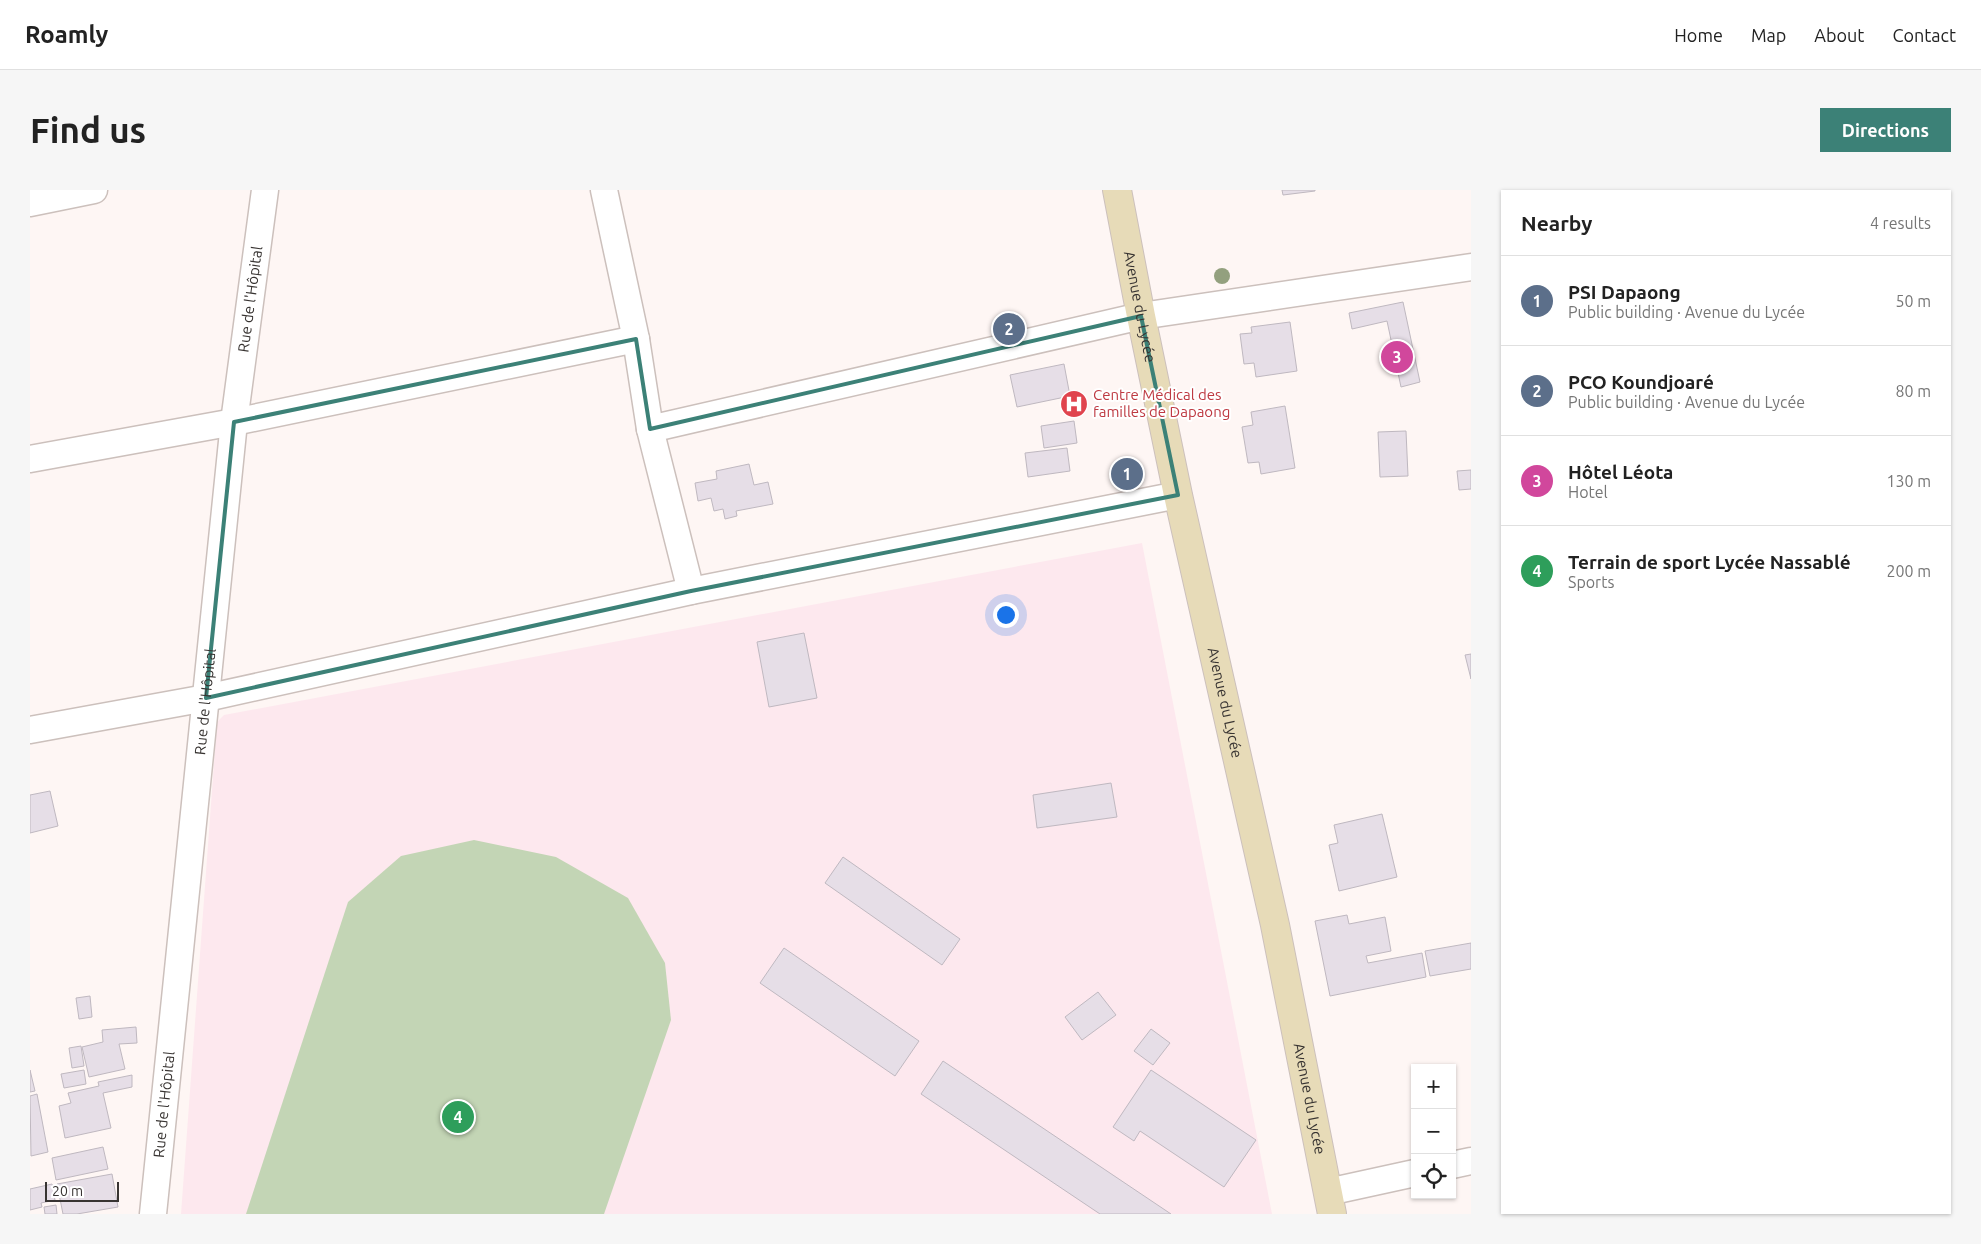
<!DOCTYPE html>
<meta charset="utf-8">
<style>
:root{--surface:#fff;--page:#f6f6f6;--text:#222;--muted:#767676;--line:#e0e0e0;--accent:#3c8177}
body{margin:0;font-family:Ubuntu,sans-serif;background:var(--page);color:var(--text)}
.controls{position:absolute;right:15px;bottom:15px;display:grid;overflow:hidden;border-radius:0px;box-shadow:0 1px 4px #0004}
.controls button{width:45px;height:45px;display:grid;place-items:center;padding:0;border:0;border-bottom:1px solid var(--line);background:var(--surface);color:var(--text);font:25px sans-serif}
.scale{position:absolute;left:15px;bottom:12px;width:74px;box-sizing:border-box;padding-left:5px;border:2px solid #383432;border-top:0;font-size:14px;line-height:18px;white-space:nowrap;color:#383432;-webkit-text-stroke:4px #fff;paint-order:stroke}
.you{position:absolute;left:975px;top:424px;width:18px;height:18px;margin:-12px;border:4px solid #fff;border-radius:50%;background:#1a73e8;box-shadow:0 0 0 8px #1a73e833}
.badge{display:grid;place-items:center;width:32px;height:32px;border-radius:50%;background:var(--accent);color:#fff;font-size:16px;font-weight:700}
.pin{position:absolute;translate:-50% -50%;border:2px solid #fff;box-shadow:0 1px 5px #0006}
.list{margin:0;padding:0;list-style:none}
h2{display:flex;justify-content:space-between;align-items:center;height:65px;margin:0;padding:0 20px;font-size:21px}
h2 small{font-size:16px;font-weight:400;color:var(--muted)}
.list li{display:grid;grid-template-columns:32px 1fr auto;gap:15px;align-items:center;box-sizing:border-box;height:90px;padding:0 20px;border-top:1px solid var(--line)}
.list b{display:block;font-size:19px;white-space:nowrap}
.list p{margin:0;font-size:16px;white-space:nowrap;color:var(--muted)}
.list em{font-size:16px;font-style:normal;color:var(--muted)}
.icon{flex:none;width:28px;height:28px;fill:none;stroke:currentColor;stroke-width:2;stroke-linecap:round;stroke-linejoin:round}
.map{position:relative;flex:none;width:1441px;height:1024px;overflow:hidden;border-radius:0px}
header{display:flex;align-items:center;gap:30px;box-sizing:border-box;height:70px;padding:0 25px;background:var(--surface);border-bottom:1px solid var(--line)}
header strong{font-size:24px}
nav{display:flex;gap:28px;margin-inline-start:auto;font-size:18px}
.intro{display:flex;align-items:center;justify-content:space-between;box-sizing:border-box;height:120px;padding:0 30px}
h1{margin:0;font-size:35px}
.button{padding:12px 22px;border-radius:0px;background:var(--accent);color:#fff;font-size:18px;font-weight:700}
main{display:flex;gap:30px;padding:0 30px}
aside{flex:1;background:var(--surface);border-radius:0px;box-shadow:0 1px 4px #0004}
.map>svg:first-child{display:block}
.education{fill:#fde8ee}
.green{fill:#c3d5b5}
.building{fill:#e6dee7;stroke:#bfb8c0}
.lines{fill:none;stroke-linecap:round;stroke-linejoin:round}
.street-casing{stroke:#ccc0bc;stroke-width:29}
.secondary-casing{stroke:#ccc0bc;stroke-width:30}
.street{stroke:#fff;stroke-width:26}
.secondary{stroke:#e7dbb8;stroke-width:28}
.tree{fill:#93a07e}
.marked{fill:none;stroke:#3c8177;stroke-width:4;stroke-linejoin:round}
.labels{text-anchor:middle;stroke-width:4;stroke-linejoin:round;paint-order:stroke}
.street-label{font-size:15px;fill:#383432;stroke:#fff}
.health-label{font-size:15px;fill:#be3a42;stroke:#fff;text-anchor:start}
</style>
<header>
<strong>Roamly</strong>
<nav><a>Home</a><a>Map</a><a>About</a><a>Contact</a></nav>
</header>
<div class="intro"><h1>Find us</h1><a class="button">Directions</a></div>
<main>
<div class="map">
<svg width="1441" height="1024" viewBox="0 0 1441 1024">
<rect width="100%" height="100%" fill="#fef6f4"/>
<path class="education" d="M1112,353L1242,1024H151L187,532L194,525Z"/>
<path class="green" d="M444,650L526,667L598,708L635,773L641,830L574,1024H216L318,712L371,666Z"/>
<g class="building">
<path d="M1252,0H1285V1L1253,5Z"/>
<path d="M1373,112L1390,192L1371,197L1357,131L1322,139L1319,123Z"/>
<path d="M1260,132L1267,181L1226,187L1224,173L1214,174L1210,144L1222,143L1221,137Z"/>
<path d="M1034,174L1040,206L987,217L980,185Z"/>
<path d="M1255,216L1265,278L1231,284L1229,272L1218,273L1212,237L1223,235L1221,222Z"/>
<path d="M1044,231L1047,253L1014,258L1011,236Z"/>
<path d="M1376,241L1378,286L1350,287L1348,242Z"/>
<path d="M1037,258L1040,281L998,287L995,263Z"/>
<path d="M719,274L724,295L738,292L743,314L706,321L707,326L695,329L693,319L684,321L681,308L668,311L665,293L687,289L686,281Z"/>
<path d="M1441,280V299L1429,300L1427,281Z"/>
<path d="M774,443L787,508L739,517L727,452Z"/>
<path d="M1441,464V489L1435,465Z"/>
<path d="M1081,593L1087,627L1007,638L1003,605Z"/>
<path d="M20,601L28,636L0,643V605Z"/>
<path d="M1352,624L1367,687L1309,701L1299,655L1308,653L1304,635Z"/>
<path d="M813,667L930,749L912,775L795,693Z"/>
<path d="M1317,725L1319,734L1355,727L1361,761L1336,766L1338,773L1392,763L1396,787L1300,806L1285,731Z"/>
<path d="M1441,753V779L1400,786L1395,761Z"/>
<path d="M754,758L889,851L865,886L730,793Z"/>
<path d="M1068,802L1086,825L1052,850L1035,827Z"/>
<path d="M60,806L62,827L49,829L46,808Z"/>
<path d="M106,837L107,853L89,854L95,879L59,887L52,857L73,852L72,840Z"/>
<path d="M1121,839L1140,853L1123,875L1104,861Z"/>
<path d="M51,856L54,876L42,878L39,858Z"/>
<path d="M913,871L1141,1024H1070L891,904Z"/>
<path d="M0,880L5,901L0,902Z"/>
<path d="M54,880L56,894L34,898L31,884Z"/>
<path d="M1121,880L1226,950L1194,997L1110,941L1104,951L1083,937Z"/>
<path d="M102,885V897L73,903L81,938L35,948L29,916L41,913L38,903L69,896L68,892Z"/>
<path d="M7,904L18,962L1,966L0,906Z"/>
<path d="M73,957L78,979L26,990L22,968Z"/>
<path d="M82,984L88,1017L47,1024H33L27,994Z"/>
<path d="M22,994L25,1010L11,1013L12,1017L0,1020V999Z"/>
<path d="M26,1015L27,1024H15L14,1017Z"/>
</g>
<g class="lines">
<g class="street-casing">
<g id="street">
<path d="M574,0L606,149L620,239L661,401"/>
<path d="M0,13L64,0"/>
<path d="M620,239L1111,126L1441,77"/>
<path d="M0,269L204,232L606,149"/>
<path d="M0,540L176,508L661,401L1148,305"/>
<path d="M1422,975L1441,971"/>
<path d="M1298,1002L1385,983"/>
<path id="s1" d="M123,1024L204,232L235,0"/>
</g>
</g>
<g class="secondary-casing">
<g id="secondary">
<path id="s2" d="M1087,0L1111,126L1148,305L1245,735L1302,1024"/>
</g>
</g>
<use href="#street" class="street"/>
<use href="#secondary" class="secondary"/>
</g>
<circle class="tree" cx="1192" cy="86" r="8"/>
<path class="marked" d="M1111,126L1148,305L661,401L176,508L204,232L606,149L620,239Z"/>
<defs>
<g id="hospital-disc" transform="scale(1.4375)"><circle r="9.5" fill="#e0444e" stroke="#fff"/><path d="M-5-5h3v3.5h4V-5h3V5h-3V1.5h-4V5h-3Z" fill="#fff"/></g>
</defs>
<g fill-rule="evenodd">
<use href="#hospital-disc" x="1044" y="214"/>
</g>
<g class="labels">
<g class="street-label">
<text dy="5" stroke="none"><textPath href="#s1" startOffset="920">Rue de l'Hôpital</textPath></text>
<text dy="5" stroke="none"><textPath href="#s2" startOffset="119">Avenue du Lycée</textPath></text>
<text dy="5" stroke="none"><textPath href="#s1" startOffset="515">Rue de l'Hôpital</textPath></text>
<text dy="5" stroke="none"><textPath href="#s2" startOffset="524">Avenue du Lycée</textPath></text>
<text dy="5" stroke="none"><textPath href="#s2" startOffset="929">Avenue du Lycée</textPath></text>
<text dy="5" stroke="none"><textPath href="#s1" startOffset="110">Rue de l'Hôpital</textPath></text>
</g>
<g class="health-label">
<text x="1063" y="210">Centre Médical des<tspan x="1063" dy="17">familles de Dapaong</tspan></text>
</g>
</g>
</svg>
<div class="controls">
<button>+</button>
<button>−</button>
<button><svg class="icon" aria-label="locate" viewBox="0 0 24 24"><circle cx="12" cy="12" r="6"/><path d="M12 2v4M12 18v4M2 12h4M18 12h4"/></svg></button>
</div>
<div class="scale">20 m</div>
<div class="you"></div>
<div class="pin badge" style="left:1097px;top:284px;background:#5c6f8a">1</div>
<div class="pin badge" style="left:979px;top:139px;background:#5c6f8a">2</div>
<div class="pin badge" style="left:1367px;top:167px;background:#d1479c">3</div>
<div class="pin badge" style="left:428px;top:927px;background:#2e9e5b">4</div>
</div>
<aside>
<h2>Nearby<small>4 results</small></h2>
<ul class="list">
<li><span class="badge" style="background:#5c6f8a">1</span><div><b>PSI Dapaong</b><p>Public building · Avenue du Lycée</p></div><em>50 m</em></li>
<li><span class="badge" style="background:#5c6f8a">2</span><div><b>PCO Koundjoaré</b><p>Public building · Avenue du Lycée</p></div><em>80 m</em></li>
<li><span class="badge" style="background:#d1479c">3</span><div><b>Hôtel Léota</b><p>Hotel</p></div><em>130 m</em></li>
<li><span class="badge" style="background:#2e9e5b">4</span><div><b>Terrain de sport Lycée Nassablé</b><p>Sports</p></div><em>200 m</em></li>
</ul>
</aside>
</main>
